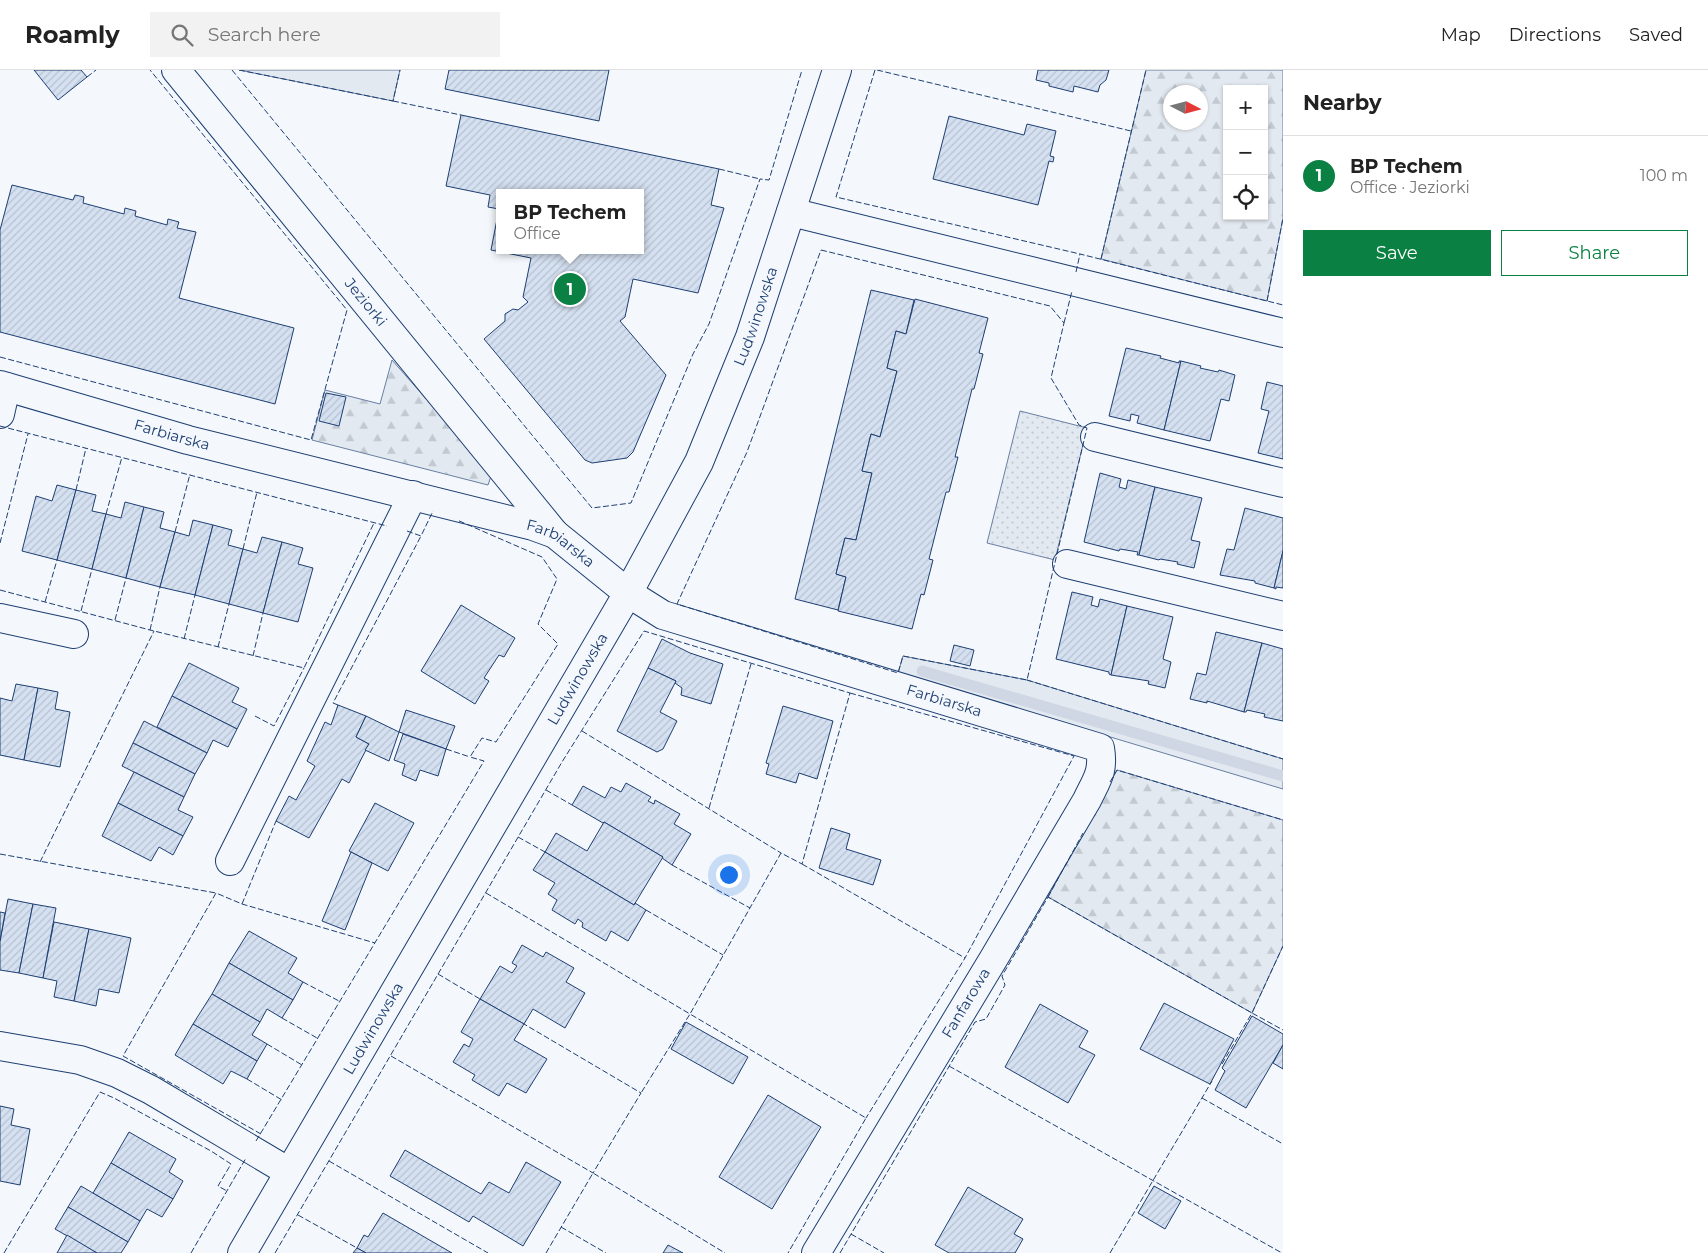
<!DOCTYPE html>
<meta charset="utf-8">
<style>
:root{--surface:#fff;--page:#f2f2f2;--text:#222;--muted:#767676;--line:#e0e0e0;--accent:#0b8043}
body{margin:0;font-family:Montserrat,sans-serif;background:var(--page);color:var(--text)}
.controls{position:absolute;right:15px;top:15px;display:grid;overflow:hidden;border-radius:0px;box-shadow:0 1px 4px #0004}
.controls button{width:45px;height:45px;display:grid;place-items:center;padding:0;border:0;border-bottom:1px solid var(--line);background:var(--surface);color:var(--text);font:25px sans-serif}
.compass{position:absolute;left:1163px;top:15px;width:45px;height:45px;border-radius:50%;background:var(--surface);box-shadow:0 1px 4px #0004;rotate:96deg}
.you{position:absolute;left:728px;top:804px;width:18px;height:18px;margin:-12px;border:4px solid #fff;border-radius:50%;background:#1a73e8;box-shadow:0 0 0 8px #1a73e833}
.badge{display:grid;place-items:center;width:32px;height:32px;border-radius:50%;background:var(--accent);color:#fff;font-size:16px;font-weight:700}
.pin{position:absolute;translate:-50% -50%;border:2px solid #fff;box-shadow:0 1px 5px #0006}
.popup{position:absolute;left:496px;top:119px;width:148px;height:65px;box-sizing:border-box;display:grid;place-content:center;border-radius:0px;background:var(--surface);filter:drop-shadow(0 1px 4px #0005);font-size:16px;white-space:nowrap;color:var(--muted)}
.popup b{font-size:19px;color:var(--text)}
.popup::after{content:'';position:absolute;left:50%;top:100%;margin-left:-10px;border:10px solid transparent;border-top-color:var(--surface)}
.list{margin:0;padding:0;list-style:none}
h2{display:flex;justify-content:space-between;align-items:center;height:65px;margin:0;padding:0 20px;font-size:21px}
h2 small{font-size:16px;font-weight:400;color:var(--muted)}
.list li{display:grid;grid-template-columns:32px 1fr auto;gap:15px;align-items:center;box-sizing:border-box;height:80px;padding:0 20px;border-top:1px solid var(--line)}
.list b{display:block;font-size:19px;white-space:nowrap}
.list p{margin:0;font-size:16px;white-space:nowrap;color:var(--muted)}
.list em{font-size:16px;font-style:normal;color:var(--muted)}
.actions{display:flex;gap:10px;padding:15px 20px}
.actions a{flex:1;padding:11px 0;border:1px solid var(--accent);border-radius:0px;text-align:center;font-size:18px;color:var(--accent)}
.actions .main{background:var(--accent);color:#fff}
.icon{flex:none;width:28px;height:28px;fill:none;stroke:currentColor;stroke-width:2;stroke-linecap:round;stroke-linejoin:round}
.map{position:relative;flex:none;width:1283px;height:1183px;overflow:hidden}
header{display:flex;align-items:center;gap:30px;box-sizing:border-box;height:70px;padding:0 25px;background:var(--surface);border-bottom:1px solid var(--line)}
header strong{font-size:24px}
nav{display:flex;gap:28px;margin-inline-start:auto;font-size:18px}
.search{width:350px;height:45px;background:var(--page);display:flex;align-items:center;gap:12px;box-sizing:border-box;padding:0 18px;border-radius:0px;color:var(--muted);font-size:19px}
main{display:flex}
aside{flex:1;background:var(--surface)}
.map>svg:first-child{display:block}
.green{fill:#e3e9f0;stroke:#687fa3}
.forest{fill:url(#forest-firs);stroke:#687fa3;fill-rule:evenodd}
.park{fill:url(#park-dots);stroke:#687fa3}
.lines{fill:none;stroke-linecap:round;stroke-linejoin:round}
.stream{stroke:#cfd7e4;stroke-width:11}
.building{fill:url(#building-hatch);stroke:#1d3f73;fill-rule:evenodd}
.minor-casing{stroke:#1d3f73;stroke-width:30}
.minor{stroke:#f4f7fb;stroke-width:28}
.fence{stroke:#1d3f73;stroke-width:1;stroke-dasharray:6 2.5;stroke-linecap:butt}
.labels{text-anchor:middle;stroke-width:4;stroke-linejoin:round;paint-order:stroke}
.street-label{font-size:15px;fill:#1d3f73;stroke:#f4f7fb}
</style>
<header>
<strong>Roamly</strong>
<div class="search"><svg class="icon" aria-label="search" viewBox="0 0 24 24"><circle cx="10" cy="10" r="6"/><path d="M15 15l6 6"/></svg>Search here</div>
<nav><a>Map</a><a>Directions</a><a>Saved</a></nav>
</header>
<main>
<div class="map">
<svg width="1283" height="1183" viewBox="0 0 1283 1183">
<defs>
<pattern id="forest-firs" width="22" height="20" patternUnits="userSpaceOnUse" patternTransform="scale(1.25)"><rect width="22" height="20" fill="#e3e9f0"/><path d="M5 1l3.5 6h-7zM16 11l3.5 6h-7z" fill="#c2c9d1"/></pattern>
<pattern id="park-dots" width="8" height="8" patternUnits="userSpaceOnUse" patternTransform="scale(1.25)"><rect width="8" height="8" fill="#e3e9f0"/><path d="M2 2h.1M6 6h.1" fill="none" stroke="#c2c9d1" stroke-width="1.8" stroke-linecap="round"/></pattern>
<pattern id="building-hatch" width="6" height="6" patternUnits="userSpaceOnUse" patternTransform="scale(1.25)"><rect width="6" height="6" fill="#d5e0f0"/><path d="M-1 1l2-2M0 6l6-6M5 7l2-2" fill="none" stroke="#b6c1d1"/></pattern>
</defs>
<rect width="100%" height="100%" fill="#f4f7fb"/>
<g class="green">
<path d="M239,0H400L393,31Z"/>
<path d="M903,586L1027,610L1283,689V719L898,603Z"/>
</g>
<g class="forest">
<path d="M1146,0H1283V148L1267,231L1101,189ZM1227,19H1264V146H1227ZM1170,22H1200V52H1170Z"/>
<path d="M392,290L485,396L491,406L488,415L312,370L325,320L380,334Z"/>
<path d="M1117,700L1283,750V876L1252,943L1048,827Z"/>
</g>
<path class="park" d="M1020,341L1087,358L1055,490L987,473Z"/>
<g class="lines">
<path class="stream" d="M922,601L1283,706"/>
</g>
<g class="building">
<path d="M34,0H81L87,7L58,30Z"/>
<path d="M449,0H609L599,51L445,19Z"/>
<path d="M1038,0H1109L1106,10L1100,15L1098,22L1074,16L1073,22L1049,16V13L1036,10Z"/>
<path d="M461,45L719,99L711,135L724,138L698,223L633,209L625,247L620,251L666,305L633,382L627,388L592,393L585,390L484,269L505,251V244L513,239L518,240L528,232L523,227L531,188L491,180L499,139L488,137L490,125L446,116ZM500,123H640V180H500Z"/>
<path d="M949,46L1024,65L1027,54L1056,61L1050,86L1054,87L1053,92L1049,91L1038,135L933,109Z"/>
<path d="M12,115L73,130L75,125L84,127L83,133L124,144L125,138L136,141L135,146L167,155L168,149L179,152L177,158L196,162L179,228L294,258L275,334L0,262V160Z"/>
<path d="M871,220L914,230L906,264L896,261L887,298L897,301L880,367L871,364L862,401L872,403L856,470L845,468L836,504L846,507L838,540L795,529Z"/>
<path d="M915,229L988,248L979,283L983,284L974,319H972L955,387H958L949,422H946L929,489L933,490L924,525L921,524L912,559L838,541L846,507L836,504L845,468L856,470L872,403L862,401L871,364L880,367L897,301L887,298L896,261L906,264Z"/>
<path d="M1126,278L1161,286L1160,288L1179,293V291H1181L1164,360L1137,353L1139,346L1131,344L1130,351L1109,346Z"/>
<path d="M1181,291L1201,296L1200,298L1218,302L1219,300L1235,305L1229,331L1221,329L1210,371L1164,360Z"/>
<path d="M1267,312L1283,316V389L1258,383L1269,341L1261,339Z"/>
<path d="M326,323L346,327L339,356L319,351Z"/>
<path d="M1100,403L1121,409L1119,417L1126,419L1128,410L1155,417L1139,485H1137L1138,482L1120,479L1119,481L1084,472Z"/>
<path d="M57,415L76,420L57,490L22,481L36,426L52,431Z"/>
<path d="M1155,417L1202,428L1191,470L1200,472L1194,498L1177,494L1178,492L1160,489L1159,490L1139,485Z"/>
<path d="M76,420L96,425L92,441L106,444L92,499L57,490Z"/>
<path d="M125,432L144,437L126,508L92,499L106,444L121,448Z"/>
<path d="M144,437L164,442L160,458L175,462L160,517L126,508Z"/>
<path d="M1245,438L1283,448V481L1274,518L1255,513V511L1220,505L1227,479L1234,480Z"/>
<path d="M193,450L213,455L195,525L160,517L175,462L189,466Z"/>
<path d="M213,455L232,460L228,475L243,479L229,534L195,525Z"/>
<path d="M262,467L282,472L263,543L229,534L243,479L257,483Z"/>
<path d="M282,472L303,478L298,494L313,498L298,552L263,543Z"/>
<path d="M1283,481V518L1276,517V519L1274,518Z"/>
<path d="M1072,522L1093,527L1091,535L1098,537L1100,529L1127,536L1111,605L1109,604V602L1056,589Z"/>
<path d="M461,535L515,568L504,587L499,585L484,608L489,611L475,634L421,601Z"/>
<path d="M1127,536L1173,547L1163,589L1171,592L1165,618L1148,614L1149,611L1111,605Z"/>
<path d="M1216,562L1262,573L1244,642L1207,631V633L1190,629L1197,603L1206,605Z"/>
<path d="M662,569L690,583L723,594L711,634L681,625L682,618L675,613L676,611L648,598Z"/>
<path d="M1262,573L1283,579V651L1264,647L1265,644L1247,640L1246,642H1244Z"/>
<path d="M954,575L974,580L970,596L950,591Z"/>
<path d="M189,593L239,618L232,632L247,639L237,659L172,626Z"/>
<path d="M648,598L676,611L660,642L677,651L663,679L657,682L617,661Z"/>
<path d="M16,614L38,618L24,690L0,685V628L12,631Z"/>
<path d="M38,618L58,622L55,639L70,642L60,697L24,690Z"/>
<path d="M172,626L237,659L228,677L213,670L207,683L157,657Z"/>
<path d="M338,635L366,646L356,667L369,674L349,713L342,709L309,768L276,751L289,726L296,730L315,696L307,691L325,652L331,655Z"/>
<path d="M783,636L833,651L817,709L799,703L796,713L766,704L769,694L766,693Z"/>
<path d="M406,640L455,656L446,679L399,662Z"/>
<path d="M366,646L399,662L389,691L365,680L369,674L356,667Z"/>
<path d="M144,651L207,683L195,704L133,673Z"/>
<path d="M403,664L446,679L438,706L420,700L416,711L402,705L405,694L394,690Z"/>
<path d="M133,673L195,704L184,727L122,696Z"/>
<path d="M134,702L184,727L178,740L193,747L183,766L118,733Z"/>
<path d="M626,713L651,727L648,731L654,734L655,730L680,744L674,754L691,764L672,795L662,788L663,787L604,752L603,753L572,735L583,716L605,728L611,717L621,722Z"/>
<path d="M118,733L183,766L173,785L159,777L151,791L102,766Z"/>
<path d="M375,733L414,753L388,801L349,781Z"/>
<path d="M604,752L663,787L634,835L545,782L556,763L587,781Z"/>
<path d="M831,758L850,764L846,779L881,790L873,815L819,798Z"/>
<path d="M351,782L372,793L345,860L322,851Z"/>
<path d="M545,782L634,835L635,833L646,840L628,871L611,861L606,871L582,857L583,853L578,849L575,854L552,840L557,830L548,824L555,813L533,800Z"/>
<path d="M8,829L33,834L19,903L0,900V871Z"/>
<path d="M33,834L56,838L43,908L19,903Z"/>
<path d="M0,842L5,843L0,871Z"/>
<path d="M54,852L89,859L74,931L54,927L57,911L43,908Z"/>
<path d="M89,859L131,868L119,923L99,919L96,936L74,931Z"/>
<path d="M249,861L297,888L288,903L303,912L293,930L229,893Z"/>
<path d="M522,875L543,887L546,882L574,898L566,912L585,923L565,958L533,939L524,954L480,929L500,896L512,903L517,896L512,893Z"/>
<path d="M229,893L293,930L282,948L267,939L260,952L212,924Z"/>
<path d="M212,924L260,952L252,965L267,974L257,991L193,954Z"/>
<path d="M480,929L524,954L514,970L547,989L526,1023L507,1013L499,1026L472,1010L475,1005L453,992L464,974L469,977L473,969L461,962Z"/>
<path d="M1164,933L1234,969L1210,1014L1140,979Z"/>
<path d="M1040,934L1088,961L1079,977L1095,985L1068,1033L1005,997Z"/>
<path d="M1252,946L1283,964V975L1246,1038L1215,1020L1225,1001L1222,998Z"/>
<path d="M686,952L748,987L733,1014L671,979Z"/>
<path d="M193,954L257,991L247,1009L231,1001L223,1014L175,985Z"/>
<path d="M1283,975V999L1273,993Z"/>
<path d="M768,1025L821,1057L772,1139L719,1107Z"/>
<path d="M0,1036L14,1039L11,1055L30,1059L20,1115L0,1111Z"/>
<path d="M129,1062L176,1089L169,1102L183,1111L173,1129L111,1093Z"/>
<path d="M405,1080L481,1124L489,1112L509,1123L526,1092L561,1112L523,1176L473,1146L469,1152L390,1106Z"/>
<path d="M111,1093L173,1129L162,1147L147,1139L140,1151L93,1123Z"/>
<path d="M81,1116L140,1151L128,1172L68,1137Z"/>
<path d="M1154,1116L1181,1131L1165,1159L1138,1143Z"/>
<path d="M968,1117L1023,1149L1014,1164L1023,1169L1015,1183H949L935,1175Z"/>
<path d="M68,1137L128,1172L121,1183H97L55,1159Z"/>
<path d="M383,1143L452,1183H366L357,1178L364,1165L368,1167Z"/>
<path d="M67,1165L97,1183H57Z"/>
<path d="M668,1175L683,1183H663Z"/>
<path d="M357,1178L366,1183H353Z"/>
</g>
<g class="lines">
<g class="minor-casing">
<g id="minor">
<path id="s1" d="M176,0L555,464"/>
<path d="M791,142L1283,263"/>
<path id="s2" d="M0,315L188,370L533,456L555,464L628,523L663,545L1100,678C1104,702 1097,709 1087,730L994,888L816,1183"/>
<path d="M0,344L6,317"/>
<path d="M1095,367L1283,413"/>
<path d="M1067,494L1283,546"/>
<path d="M0,548L74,564"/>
<path d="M230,791L413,425"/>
<path d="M0,976L80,990L117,1003L151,1020L289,1102"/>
<path id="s3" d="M242,1183L628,523L699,392L750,267L837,0"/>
</g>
</g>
<use href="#minor" class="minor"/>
<g class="fence">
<path d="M232,0L592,438L631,433L693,284L709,254L760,109L769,110L802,0"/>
<path d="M239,0L393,31L400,0"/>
<path d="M875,0L836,127L1080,184"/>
<path d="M877,0L1131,61"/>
<path d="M87,7L96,0"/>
<path d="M393,31L461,45"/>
<path d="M719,99L760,109"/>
<path d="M821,180L1050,236L1064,253L1051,308L1079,355L1087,358L1027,610L903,586L898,603L677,534L747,382Z"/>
<path d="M1101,189L1146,0"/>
<path d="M1076,202L1080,184L1283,235"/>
<path d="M1267,231L1283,148"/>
<path d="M1064,253L1072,221"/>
<path d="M0,287L311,370L347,240L150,0"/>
<path d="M0,356L387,456"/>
<path d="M76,420L86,378"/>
<path d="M106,444L122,387"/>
<path d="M407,461L421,466L433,441"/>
<path d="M175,462L190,404"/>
<path d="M0,473L28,364"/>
<path d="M243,479L257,422"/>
<path d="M0,520L150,560L304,598L374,453"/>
<path d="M45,532L57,490"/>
<path d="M81,541L92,499"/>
<path d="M115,550L126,508"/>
<path d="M150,560L160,517"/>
<path d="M184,569L195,525"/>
<path d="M218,577L229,534"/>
<path d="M253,586L263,543"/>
<path d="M1027,610L1283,689"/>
<path d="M850,623L1074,686L965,888L866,1048"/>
<path d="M338,635L333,633L421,466"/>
<path d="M255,646L274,656L304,598"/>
<path d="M582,661L781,783"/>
<path d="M446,679L470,687"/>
<path d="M1110,712L1117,700L1283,750"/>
<path d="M546,720L572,735"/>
<path d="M709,738L751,594"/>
<path d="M518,767L545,782"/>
<path d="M0,784L216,823"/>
<path d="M40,792L154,561"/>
<path d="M802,794L965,888"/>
<path d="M672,795L750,838"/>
<path d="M486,823L690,944L641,1023"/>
<path d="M1048,827L1083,763"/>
<path d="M242,834L276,751"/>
<path d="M646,840L723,885"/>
<path d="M438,904L480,929"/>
<path d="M303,912L339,931"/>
<path d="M282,948L317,968"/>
<path d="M267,974L302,995"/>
<path d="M391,986L593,1103L641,1023L524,954"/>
<path d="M1222,994L1252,943L1283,960"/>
<path d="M949,996L1282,1183"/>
<path d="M247,1009L282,1030"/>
<path d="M1202,1028L1283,1074"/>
<path d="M261,1064L123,986L216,823L242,834L375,873"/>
<path d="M256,1071L484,691L470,687L482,668L496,672L558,574L538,554L557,509L542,487L457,450"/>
<path d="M329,1091L488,1183"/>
<path d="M298,1145L357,1178"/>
<path d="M561,1157L606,1183"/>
<path d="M851,1164L884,1183"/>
<path d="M4,1183L100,1022L114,1028L211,1081L231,1094L218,1116L227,1121"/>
<path d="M191,1183L246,1088"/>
<path d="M275,1183L562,692L644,561L850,623L802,794L781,783L690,944L866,1048L788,1183"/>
<path d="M546,1183L593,1103L725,1183"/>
<path d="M840,1183L975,952L986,949L1005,915L1002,906L1048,827L1252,943L1283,876"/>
<path d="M1110,1183L1212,1011"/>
</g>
</g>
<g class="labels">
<g class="street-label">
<text dy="5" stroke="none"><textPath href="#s1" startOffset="300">Jeziorki</textPath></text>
<text dy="5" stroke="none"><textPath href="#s3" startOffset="1070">Ludwinowska</textPath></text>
<text dy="5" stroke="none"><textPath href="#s2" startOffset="179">Farbiarska</textPath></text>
<text dy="5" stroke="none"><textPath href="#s2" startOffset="584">Farbiarska</textPath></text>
<text dy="5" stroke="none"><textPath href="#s3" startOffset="665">Ludwinowska</textPath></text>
<text dy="5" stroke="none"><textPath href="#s2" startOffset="1004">Farbiarska</textPath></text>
<text transform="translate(966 933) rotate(-59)" y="5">Fanfarowa</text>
<text dy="5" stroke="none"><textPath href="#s3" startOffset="260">Ludwinowska</textPath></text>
</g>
</g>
</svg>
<div class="controls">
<button>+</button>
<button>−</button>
<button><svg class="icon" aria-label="locate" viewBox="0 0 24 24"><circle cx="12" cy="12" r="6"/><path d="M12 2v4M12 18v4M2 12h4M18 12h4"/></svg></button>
</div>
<svg class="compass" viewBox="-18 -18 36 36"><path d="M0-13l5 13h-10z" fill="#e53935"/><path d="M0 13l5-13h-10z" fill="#767676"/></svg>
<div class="you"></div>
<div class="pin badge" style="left:570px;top:219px">1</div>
<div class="popup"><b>BP Techem</b>Office</div>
</div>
<aside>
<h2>Nearby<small></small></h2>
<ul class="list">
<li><span class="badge">1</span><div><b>BP Techem</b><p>Office · Jeziorki</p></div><em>100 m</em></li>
</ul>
<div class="actions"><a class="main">Save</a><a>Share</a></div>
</aside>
</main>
